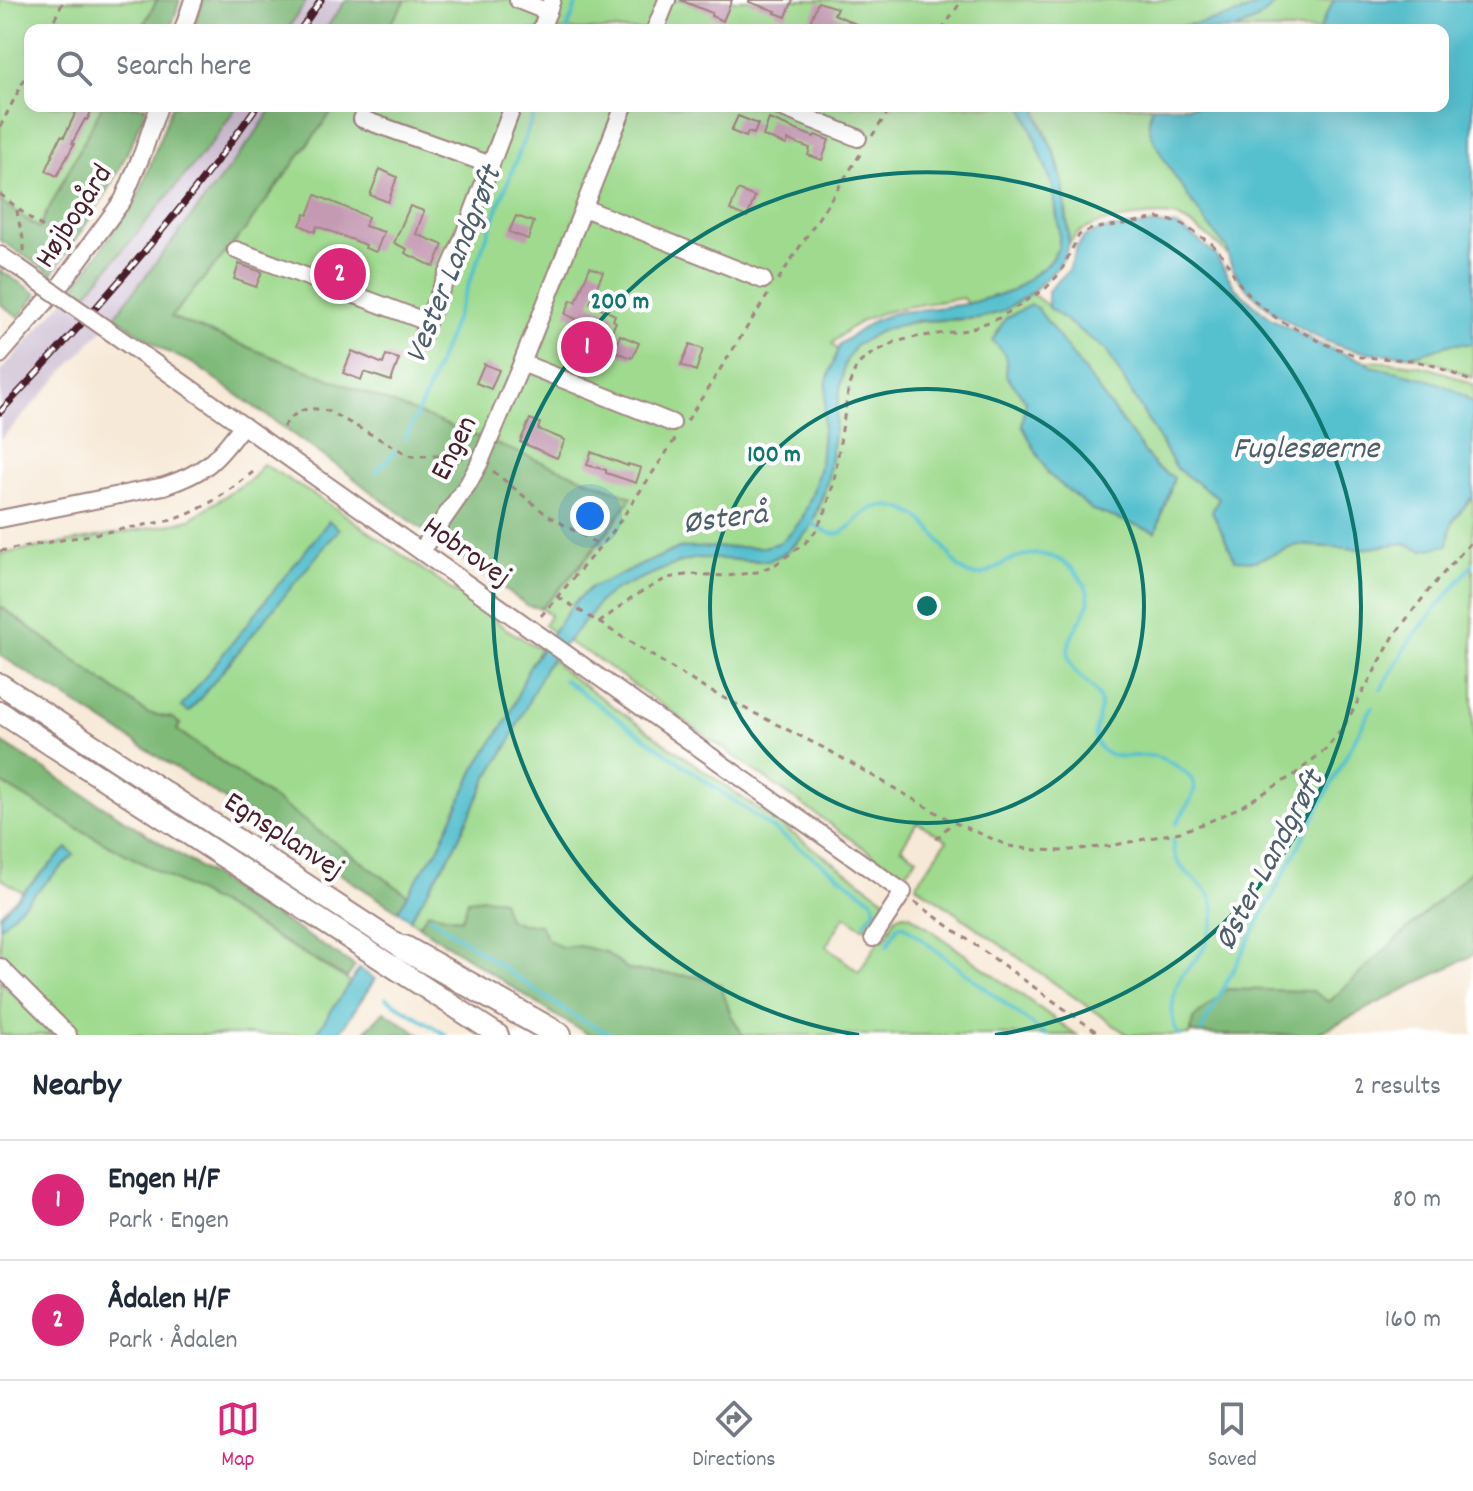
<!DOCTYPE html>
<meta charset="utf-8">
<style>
:root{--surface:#fff;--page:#f2f2f3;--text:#1f2937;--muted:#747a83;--line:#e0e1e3;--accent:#db2777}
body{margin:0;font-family:Dekko,sans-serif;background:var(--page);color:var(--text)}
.you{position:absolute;left:590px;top:516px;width:28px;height:28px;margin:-20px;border:6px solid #fff;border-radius:50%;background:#1a73e8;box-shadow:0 0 0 12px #1a73e833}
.badge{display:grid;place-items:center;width:52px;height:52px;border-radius:50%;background:var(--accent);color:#fff;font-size:26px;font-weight:700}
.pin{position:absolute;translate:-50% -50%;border:4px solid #fff;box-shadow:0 2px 8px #0006}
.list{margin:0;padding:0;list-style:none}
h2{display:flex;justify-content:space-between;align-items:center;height:104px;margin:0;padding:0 32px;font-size:34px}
h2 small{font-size:26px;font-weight:400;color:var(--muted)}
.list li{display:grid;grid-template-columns:52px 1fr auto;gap:24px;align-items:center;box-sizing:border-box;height:120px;padding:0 32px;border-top:2px solid var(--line)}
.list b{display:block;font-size:30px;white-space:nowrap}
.list p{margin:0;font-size:26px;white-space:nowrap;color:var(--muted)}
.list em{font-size:26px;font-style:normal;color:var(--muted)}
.icon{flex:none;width:44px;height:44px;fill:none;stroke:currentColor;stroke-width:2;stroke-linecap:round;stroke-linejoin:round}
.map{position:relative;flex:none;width:1473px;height:1035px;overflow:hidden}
.search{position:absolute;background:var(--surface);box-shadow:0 8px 32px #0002;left:24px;right:24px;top:24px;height:88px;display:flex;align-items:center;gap:20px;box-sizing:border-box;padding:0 28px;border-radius:16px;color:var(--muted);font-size:30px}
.sheet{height:344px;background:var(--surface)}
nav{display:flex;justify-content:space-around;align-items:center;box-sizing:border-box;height:112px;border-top:2px solid var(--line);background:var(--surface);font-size:22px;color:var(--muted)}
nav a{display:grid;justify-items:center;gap:4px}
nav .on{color:var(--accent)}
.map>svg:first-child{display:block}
.industrial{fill:#cebed1}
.green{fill:#9fda8e;stroke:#747c5c;stroke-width:2;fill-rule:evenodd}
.forest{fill:#7fba79;stroke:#646c52;stroke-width:2}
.water{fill:#54c0ce;stroke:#4f707c;stroke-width:2}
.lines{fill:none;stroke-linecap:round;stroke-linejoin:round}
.stream{stroke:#54c0ce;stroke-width:4}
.building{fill:#c499b2}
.minor-casing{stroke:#a08481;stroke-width:20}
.major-casing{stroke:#a08481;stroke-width:24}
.highway-casing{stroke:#a08481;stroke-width:28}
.path{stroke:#a08481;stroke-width:3;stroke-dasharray:6 6;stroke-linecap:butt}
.minor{stroke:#fff;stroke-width:16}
.major{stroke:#fff;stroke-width:20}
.highway{stroke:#fff;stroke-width:24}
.rail-casing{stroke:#4a1f2b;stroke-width:7}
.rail{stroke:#fff;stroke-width:4;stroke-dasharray:12;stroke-linecap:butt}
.minor-bridge-casing{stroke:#a08481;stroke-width:20;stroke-linecap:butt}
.minor-bridge{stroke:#fff;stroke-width:16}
.ring{fill:none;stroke:#0f766e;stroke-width:4}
.labels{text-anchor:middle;stroke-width:8;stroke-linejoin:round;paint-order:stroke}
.street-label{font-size:30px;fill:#4a1f2b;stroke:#fff}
.water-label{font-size:32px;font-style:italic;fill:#4e5f6c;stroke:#fff}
.centre{fill:#0f766e;stroke:#fff;stroke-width:4}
.ring-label{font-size:24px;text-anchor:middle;font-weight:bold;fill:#0f766e;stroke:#fff;stroke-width:8;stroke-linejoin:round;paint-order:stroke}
</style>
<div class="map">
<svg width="1473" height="1035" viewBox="0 0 1473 1035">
<rect width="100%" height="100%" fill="#fff"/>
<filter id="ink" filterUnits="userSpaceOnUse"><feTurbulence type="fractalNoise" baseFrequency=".0125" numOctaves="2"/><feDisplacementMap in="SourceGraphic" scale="16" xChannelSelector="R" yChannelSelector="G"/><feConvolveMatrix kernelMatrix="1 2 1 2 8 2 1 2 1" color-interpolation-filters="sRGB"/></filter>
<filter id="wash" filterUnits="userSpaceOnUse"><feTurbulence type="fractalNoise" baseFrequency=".006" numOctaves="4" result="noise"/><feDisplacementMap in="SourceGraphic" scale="32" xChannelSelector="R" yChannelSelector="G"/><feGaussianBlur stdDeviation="1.8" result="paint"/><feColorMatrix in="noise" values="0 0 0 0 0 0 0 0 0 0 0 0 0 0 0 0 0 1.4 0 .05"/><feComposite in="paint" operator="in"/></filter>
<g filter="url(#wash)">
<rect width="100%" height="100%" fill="#f7e9d7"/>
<g class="industrial">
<path d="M307,0H346L325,30H287Z"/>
<path d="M237,106H274L253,137L115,316L0,440V372L74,289L84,296L215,139Z"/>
</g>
<g class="green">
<path d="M0,0H157L141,30H30V106H102L39,228L0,201Z"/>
<path d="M406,0H1265C1241,20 1182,26 1151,30H386Z"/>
<path d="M1281,0H1334L1319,30H1235L1257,20Z"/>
<path d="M336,106H1023L1053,187L1059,230V247L1048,264L1013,291L967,304L963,298C916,306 866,306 832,344L838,350L827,381L820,466L812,495L802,519L790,534L779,543L765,547L679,548L590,588L574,603L553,632L544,625L550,615L541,608C574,575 608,537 631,497L170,317L244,231Z"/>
<path d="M1036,106H1152L1149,124L1158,146L1216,235L1228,248V255C1215,241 1196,226 1179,218C1162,211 1104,220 1087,228C1079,231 1074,236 1069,244C1067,214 1065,183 1055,154C1048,138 1040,123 1036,106Z"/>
<path d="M1031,293L1106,350L1177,469L1219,498L1256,561L1296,545L1362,549L1403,543L1423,550L1452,522L1473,496V869L1329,1002L1194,1019L1190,1035H1128L916,885L947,840L917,822L901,848L917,858L903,876L593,656L566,641C574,632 583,624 591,614C594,610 597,604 601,600C616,586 675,561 695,558C724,554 759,570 785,553C836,519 830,439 841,385C843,372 845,356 855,346C859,342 866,339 870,337C908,315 937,323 977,318C998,316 1014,304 1031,293ZM1037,308L1155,466L1173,478L1026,401L1006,375L1008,360L1004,350Z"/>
<path d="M1451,344H1473V378L1438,363L1411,356Z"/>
<path d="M1364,361C1408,363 1432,364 1473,385V404L1465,396L1370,366Z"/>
<path d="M263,464L337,509L508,630L540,649L529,667L509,717L476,767L438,849L408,895L177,730L180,724L172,718L147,713L0,606V554L172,524L190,519L254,477Z"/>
<path d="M552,658L562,670L885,899L886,905L869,927H862L845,916L826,946L859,972L880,939L886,937L896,916L903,914L910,915L1077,1035H590L555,1015L419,926L410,919L453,850L488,777L508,745L534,688L545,667Z"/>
<path d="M0,782L77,828L215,902L351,982L315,1035H81L0,951V914L23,892L0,878Z"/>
<path d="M0,980L53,1035H0Z"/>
</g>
<g class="forest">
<path d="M157,0H180L170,30H141Z"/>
<path d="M203,0H307L287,30H193Z"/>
<path d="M346,0H406L386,30H325Z"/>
<path d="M102,106H146C126,168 89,221 52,274L0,240V201L39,228Z"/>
<path d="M172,106H237L215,139L84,297L74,289L140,192Z"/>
<path d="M274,106H336L244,231L171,317L632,497C604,536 575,574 541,608L528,606L375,495L346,472L194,364L163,350L115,316L253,137Z"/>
<path d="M0,270L37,294L19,317L0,304Z"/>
<path d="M0,606L147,713L172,718L180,724L177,730L408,895L398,911L0,655Z"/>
<path d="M0,741L355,966L347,978L215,902L77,828L0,782Z"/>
<path d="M1473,869V955L1315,1035H1219L1191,1033L1193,1019L1227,989L1312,991L1329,1002Z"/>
<path d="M483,898L502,900L508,919L522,924L540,925L547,939L561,947L579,946L605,952L629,970L699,977L720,984L731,1015L743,1035H590L555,1015L419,926L428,912L461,919L465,911L468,900Z"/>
<path d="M384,1011L420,1035H362Z"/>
</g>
<g class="water">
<path d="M1265,0H1281L1257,20L1235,30H1151C1182,26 1241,20 1265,0Z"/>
<path d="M1334,0H1473V344C1465,344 1456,343 1448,345C1435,348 1420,356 1406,355C1384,354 1360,353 1339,346C1302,334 1229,291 1227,248C1210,230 1151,147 1149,125C1148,119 1151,111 1152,106H1443V30H1319Z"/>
<path d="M1023,106H1036L1040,123L1055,155L1063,185L1069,244L1063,259L1057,268L1031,293L1001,312L978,318L916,321L882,330L855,346L845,363L839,394L828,478L816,514L810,529L785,553L768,561L697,558L678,563L635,581L613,591L600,601L590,615L545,667L508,745L488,777L453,850L410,919L398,911L423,869L438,849L476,767L509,717L529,667L574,603L590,588L679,548L764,547L779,543L790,534L802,519L812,495L820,466L827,381L840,344L873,321L894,313L967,304L1012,291L1048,264L1059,247V230L1053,187Z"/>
<path d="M1156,224L1177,226L1197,239L1215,254L1235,288L1270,318L1325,347L1364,361L1370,366C1402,373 1449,380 1473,404V496L1452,522L1448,545L1423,550L1403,543L1362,549L1297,545L1255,561L1235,560L1212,511L1219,498L1177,469L1106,350L1048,307V291L1069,270L1077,247L1085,236L1101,230Z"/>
<path d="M1030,305L1037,308L1155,466L1174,478L1156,532L1092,510L1048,474L1022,425L1026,401L1006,375C1008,358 1006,352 992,341L1006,318Z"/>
<path d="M329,521L339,529L189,712L181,707Z"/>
<path d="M67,848L74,855L0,927V915Z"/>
<path d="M359,969L375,979L338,1035H315Z"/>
</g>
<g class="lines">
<g class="stream">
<path d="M567,30L578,0"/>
<path d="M405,439L426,395L537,106"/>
<path d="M376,472L395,452"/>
<path d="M808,520C815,524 826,534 835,534C855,533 859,505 887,506C940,509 945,571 973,575C985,577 996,567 1006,562C1033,548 1063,553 1081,579C1102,607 1074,620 1069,645C1063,675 1096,681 1100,701C1103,717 1088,734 1100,748C1112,762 1136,754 1152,756C1166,757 1199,776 1194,792C1190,803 1182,814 1176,824"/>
<path d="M564,680L873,900L875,909L865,923"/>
<path d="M1381,689L1410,640L1473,564"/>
<path d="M1173,839C1170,881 1218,877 1214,917C1212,932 1204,951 1194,962C1191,965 1188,968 1185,971C1173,986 1167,1019 1179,1035"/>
<path d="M430,917L563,1009L582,1020L613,1035"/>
<path d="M887,946L898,926L903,925L1046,1035"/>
<path d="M386,998L446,1035"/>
<path d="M1201,1031L1372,707"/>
</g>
</g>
<g id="blocks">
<g class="building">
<path d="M680,0H732L723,21L711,16L712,13Z"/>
<path d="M749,0H793L786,17L775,13L776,11L749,2Z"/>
<path d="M818,2L837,8L834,14L869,30H807Z"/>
<path d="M79,106L92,110L87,120L85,119L72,143L74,144L57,176L46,171L53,155L52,154L61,136L64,137Z"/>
<path d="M738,116L758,124L754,134L748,132L746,137L731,131Z"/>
<path d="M769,119L814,137L815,135L829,140L822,160L808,155L810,148L788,140L786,145L763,136Z"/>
<path d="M380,169L397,177L388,202L370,195Z"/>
<path d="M738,190L755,197L747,217L730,210Z"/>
<path d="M316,195L368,217L365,226L384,232L376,252L365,248L366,245L317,226L315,232L300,225L305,214L308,215Z"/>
<path d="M410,206L424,211L416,234L443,245L434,267L405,253L407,249L394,243Z"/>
<path d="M516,216L534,222L528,239L509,232Z"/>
<path d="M239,264L262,272L256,287L234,279Z"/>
<path d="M590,267L603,272L590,303L615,315L613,320L616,322L610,335L565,314L571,300L576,302Z"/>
<path d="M620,335L639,343L633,357L631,356V358L614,351Z"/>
<path d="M690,344L703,349L696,371L681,365Z"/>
<path d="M352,351L383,364L386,355L399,359L391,381L364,372L361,380L343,373Z"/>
<path d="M484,364L499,370L491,389L476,383Z"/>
<path d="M530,419L540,423L538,429L565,440L557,458L520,442Z"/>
<path d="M591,452L628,466V464L641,468L636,483L606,473V470L587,465Z"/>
</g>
</g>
</g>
<g filter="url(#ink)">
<use href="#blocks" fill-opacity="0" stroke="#a08481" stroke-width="2"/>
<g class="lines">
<g class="minor-casing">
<g id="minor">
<path d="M518,0L548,12"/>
<path d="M183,30L193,0"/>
<path d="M541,30L552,0"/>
<path d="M655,30L667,0"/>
<path d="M624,106L522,363L672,423"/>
<path d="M778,106L858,138"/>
<path d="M362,119L491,165"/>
<path d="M584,208L763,280"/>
<path d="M236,250L427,322"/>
<path d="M0,255L18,267"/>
<path d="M420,344L427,322L461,243L513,106"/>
<path d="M129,345L903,892L873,938"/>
<path d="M0,355L62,283L123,200L143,152L159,106"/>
<path d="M0,519L164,486C206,472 216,461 242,426"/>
<path d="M421,551L468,484L479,464L522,363"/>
<path d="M0,967L68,1035"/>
</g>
</g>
<g class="major-casing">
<g id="major">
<path d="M0,684L415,956"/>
<path d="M0,712L498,1035"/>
</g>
</g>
<g class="highway-casing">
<path id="highway" d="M404,948L559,1035"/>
</g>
<g class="path">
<path d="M49,30L64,0"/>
<path d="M942,30L962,0"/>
<path d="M0,127L30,68"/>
<path d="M872,136L892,106"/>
<path d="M0,194L36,223L73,242"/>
<path d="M17,210C18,225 25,237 24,253"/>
<path d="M778,280L861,153"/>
<path d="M687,421L769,293"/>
<path d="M283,427C297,409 306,406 328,411L411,456H452L464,459"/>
<path d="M493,471L547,515L601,546"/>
<path d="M0,551L173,520C203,510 228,492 253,472"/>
<path d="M558,597L704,688L828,750L953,822L1009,846L1036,850L1061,851L1110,846L1180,832L1208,822L1240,807L1294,775L1326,749L1343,728L1395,634L1432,586L1473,540"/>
<path d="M541,616L614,530L676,438"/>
<path d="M599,623L631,598L667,578L691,574L727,576L757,572L776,564L805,543L815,532L826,510L834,481L849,385L857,365L871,354L895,342L916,337L967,330L999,318L1046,288L1060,273L1079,235L1092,229L1159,218L1180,223L1212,244L1224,257L1238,282L1257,303L1279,320L1325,344L1360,357L1412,360L1435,366L1473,382"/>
<path d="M936,839L953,822"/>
<path d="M915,902L1101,1035"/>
</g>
<use href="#minor" class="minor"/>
<use href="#major" class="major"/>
<use href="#highway" class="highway"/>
<g class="rail-casing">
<g id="rail">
<path d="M300,30L321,0"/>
<path d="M0,412C92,315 180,215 257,106"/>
</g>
</g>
<use href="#rail" class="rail"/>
<g class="minor-bridge-casing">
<path id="minor-bridge" d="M18,267L129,345"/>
</g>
<use href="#minor-bridge" class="minor-bridge"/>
</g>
</g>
<g class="ring">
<circle cx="927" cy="606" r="217"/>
<path d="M859 1035A434 434 0 1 1 995 1035"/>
</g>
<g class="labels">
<g class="street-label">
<text transform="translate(72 215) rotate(-57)" y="10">Højbogård</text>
<text transform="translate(452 447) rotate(-63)" y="10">Engen</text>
<text transform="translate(468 550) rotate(35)" y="10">Hobrovej</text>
<text transform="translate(285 834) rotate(33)" y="10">Egnsplanvej</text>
</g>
<g class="water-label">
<text transform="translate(451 264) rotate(-68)" y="11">Vester Landgrøft</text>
<text x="1306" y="457">Fuglesøerne</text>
<text transform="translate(725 516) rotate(-7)" y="11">Østerå</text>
<text transform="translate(1267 859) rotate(-62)" y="11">Øster Landgrøft</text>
</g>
</g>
<circle cx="927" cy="606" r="12" class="centre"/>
<g class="ring-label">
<text x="620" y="308">200 m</text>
<text x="774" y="461">100 m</text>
</g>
</svg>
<div class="you"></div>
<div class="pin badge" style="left:587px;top:347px">1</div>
<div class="pin badge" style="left:340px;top:274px">2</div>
<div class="search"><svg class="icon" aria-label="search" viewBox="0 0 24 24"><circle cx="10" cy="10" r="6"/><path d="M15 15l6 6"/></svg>Search here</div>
</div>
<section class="sheet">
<h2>Nearby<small>2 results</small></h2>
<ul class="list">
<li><span class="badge">1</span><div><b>Engen H/F</b><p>Park · Engen</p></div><em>80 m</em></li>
<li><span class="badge">2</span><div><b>Ådalen H/F</b><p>Park · Ådalen</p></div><em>160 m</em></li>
</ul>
</section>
<nav>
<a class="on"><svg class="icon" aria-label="map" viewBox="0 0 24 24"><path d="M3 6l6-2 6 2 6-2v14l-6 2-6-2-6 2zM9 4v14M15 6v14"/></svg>Map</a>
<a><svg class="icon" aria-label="directions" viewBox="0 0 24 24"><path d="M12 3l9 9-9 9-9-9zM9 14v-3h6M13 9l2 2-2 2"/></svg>Directions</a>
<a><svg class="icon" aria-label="saved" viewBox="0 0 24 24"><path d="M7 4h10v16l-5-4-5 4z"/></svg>Saved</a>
</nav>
